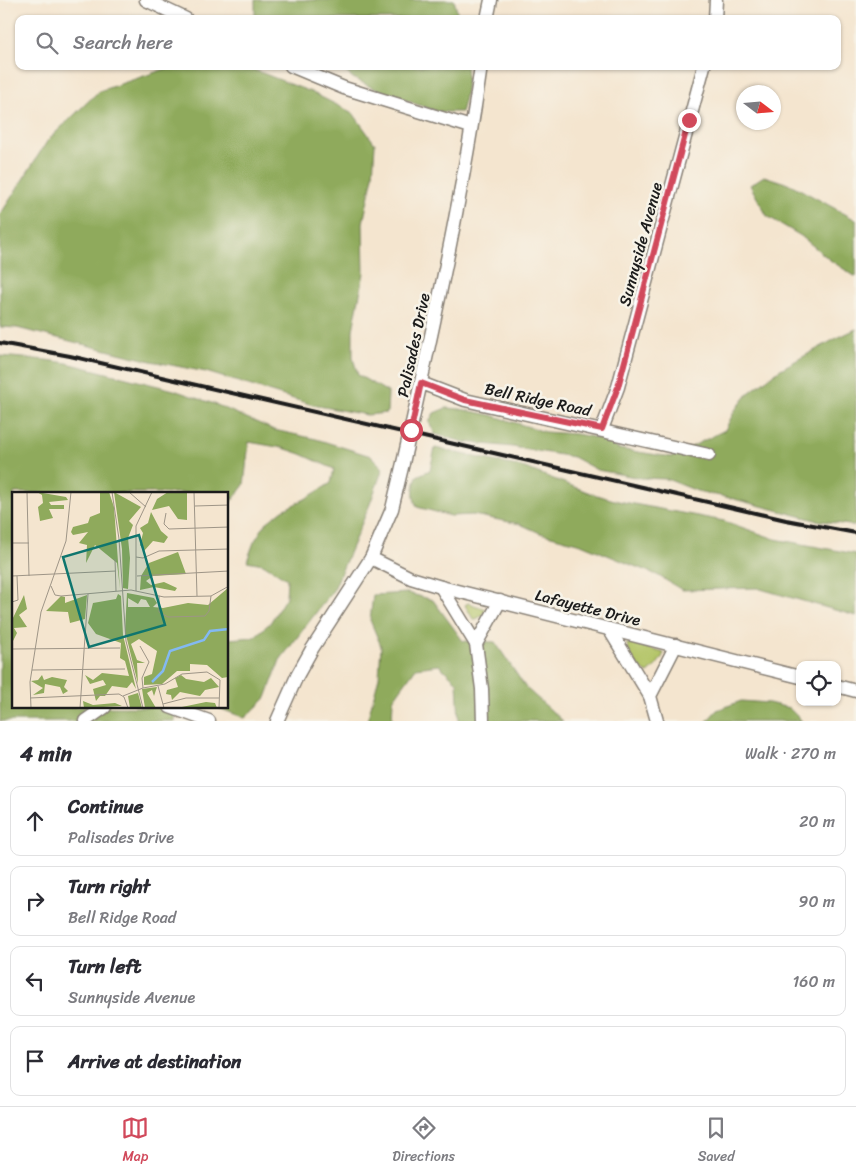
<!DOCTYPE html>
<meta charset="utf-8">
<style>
:root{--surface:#fff;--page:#f7f7f7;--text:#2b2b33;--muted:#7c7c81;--line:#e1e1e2;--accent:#d1495b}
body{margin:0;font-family:Sriracha,sans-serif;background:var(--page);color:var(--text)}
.controls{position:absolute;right:15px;bottom:15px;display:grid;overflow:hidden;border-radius:10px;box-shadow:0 1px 4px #0004}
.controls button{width:45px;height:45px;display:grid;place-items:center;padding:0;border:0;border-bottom:1px solid var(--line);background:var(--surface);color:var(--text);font:25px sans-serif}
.compass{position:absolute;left:736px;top:85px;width:45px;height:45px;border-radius:50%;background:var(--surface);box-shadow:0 1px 4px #0004;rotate:106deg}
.stop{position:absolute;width:15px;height:15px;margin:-11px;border:4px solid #d1495b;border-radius:50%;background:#fff}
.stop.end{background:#d1495b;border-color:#fff;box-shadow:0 1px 5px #0008}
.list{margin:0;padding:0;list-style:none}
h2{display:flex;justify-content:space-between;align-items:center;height:65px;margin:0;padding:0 20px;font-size:21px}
h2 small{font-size:16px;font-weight:400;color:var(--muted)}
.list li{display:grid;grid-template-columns:32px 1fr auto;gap:15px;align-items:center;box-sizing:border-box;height:70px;margin:0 10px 10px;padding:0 10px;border:1px solid var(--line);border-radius:10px}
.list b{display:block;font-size:19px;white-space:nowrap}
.list p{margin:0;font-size:16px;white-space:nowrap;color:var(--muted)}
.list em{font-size:16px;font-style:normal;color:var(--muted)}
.icon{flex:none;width:28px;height:28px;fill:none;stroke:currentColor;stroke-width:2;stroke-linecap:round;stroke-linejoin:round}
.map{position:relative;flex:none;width:856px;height:721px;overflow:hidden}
.search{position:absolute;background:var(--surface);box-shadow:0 1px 4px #0004;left:15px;right:15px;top:15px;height:55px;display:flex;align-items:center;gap:12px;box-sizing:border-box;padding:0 18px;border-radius:10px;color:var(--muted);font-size:19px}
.sheet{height:385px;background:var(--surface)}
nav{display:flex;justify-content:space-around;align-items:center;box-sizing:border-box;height:70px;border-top:1px solid var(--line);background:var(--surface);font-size:14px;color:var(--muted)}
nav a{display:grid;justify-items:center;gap:2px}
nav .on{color:var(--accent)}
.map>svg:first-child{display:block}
.green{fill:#b4c568;stroke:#687042}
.forest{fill:#8faa5c;stroke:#56633c}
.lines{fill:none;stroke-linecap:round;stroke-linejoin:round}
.minor-casing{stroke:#888076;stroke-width:15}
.minor{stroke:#fff;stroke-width:12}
.rail{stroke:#1c1c1c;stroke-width:4}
.minor-bridge-casing{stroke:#888076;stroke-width:15;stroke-linecap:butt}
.minor-bridge{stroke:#fff;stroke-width:12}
.route{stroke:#d1495b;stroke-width:6}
.labels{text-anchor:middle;stroke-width:5;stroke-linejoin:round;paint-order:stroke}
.street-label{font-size:16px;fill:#1c1c1c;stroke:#f7f3e8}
.inset-river{fill:none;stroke:#83b9f2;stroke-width:2.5}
.inset-road{fill:none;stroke:#9e9587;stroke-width:1}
.view{fill:#0f766e;fill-opacity:0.15;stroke:#0f766e;stroke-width:2.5}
.inset-edge{fill:none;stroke:#1c1c1c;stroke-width:2.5}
</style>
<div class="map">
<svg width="856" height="721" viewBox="0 0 856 721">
<rect width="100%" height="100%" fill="#f7f3e8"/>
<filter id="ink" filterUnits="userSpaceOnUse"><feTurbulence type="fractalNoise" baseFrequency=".02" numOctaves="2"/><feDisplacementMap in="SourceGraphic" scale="10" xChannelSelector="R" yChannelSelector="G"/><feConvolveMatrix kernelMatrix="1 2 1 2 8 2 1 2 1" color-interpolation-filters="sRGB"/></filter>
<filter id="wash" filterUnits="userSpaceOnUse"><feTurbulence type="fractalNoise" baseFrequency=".0096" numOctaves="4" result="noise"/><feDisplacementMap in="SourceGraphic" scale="20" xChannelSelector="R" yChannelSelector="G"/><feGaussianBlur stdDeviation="1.12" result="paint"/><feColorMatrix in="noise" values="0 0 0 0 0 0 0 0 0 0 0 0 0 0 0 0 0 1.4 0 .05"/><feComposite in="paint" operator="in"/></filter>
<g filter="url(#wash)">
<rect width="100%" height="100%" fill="#f4e5cf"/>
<g class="green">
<path d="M468,603L486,609C485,613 478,620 473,619L465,605Z"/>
<path d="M630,643L661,652L664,653C661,661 654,668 648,673C639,670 628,654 627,644Z"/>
</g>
<g class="forest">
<path d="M255,0H454L459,19H255Z"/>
<path d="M174,66H244L252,69L311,92L353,113L375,144L373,176L363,223L364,273L353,330V358L358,375L388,392L387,413L367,415L313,405L206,372L151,361L17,328L0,327V215L48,140L99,91Z"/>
<path d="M338,66H466C468,83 466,96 461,112H438L375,89L353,78Z"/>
<path d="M764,176L792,185L856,220V277L830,260L801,236L767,216L750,185Z"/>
<path d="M856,329V526L815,520L734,499L697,491L667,479L641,478L597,470L573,457L513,447L464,442L435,434L429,422L434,413L446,408L460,409L491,415L545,432L576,434L604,439L618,449L671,457L725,430L735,410L750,392L779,370L835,339Z"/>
<path d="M0,356L46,360L67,363L174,390L217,405L274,430L316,439L371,456L383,468L370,504L334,589L280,660L266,698L245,718L216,707H228V639L254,637L270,623L286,597L287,579L263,564L247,561L254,542L266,523L283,510L305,499L331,483L334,469L301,454L283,448L249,442L244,485L228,506V493H14V707H175V721H0Z"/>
<path d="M435,448L525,468L593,494L618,501L724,521L775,539L856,554V616L757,588L682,590L657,575L629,564L581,544L540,533L520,524L473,515L451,516L417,507C412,496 413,488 417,476L430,470Z"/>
<path d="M408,593L433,600L463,641L495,642L526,688L563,721H459L457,682L439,665L416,668L393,700L392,721H367L379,677L381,646L370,620L373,595Z"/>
<path d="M741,701L769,703L789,708L802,721H707L717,710Z"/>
</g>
</g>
<g filter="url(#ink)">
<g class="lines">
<g class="minor-casing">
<g id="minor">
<path d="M146,0L186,19"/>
<path d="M487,19L491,0"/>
<path d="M715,19L716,0"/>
<path d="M291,66L344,88L471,127"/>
<path d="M421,383L465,400L709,455"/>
<path d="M412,423C438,305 464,186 481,66"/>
<path d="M602,429L618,387L704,66"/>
<path d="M371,558L411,578L441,587L800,677"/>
<path d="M441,587L476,644"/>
<path d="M609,629L650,696"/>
<path d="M837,686L856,691"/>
<path d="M170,707L209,721"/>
<path d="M85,721L105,707"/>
<path d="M277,721L297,676L312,649L371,558L392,509L403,463"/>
<path d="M483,721L482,689L476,644L500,601"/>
<path d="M657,721L650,696L676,645"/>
</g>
</g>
<use href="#minor" class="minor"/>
<path class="rail" d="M0,343L70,356L786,520L856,533"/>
<g class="minor-bridge-casing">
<path id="minor-bridge" d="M403,463L412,423"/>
</g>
<use href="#minor-bridge" class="minor-bridge"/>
</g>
</g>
<g class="lines" filter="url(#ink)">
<path class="route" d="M411,430L421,383L465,400L602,429L618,387L689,120"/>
</g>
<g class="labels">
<g class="street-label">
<text transform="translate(640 244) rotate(-75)" y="6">Sunnyside Avenue</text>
<text transform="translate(413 345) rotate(-78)" y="6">Palisades Drive</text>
<text transform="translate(538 399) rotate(12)" y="6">Bell Ridge Road</text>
<text transform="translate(588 607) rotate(14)" y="6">Lafayette Drive</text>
</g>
</g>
<g transform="translate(12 492)">
<rect width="216" height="216" fill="#f4e5cf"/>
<path d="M25,0L54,5L56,8L37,10L39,13H52V17H37L41,26L28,29L26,15L31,11L30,3ZM88,0H97L102,15L108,97L105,71L83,53L74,71L75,53L67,51L76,40L61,43L59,40L61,35L76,31L78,25L88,21ZM102,0L129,15L117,29L121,33L116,46L118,66L116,97L111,96L110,57ZM156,0H175V28L166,27L157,14L140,18L145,7ZM139,20L149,39L156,45L152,51L141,49L132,59L128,53L131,41L128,36L136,31ZM166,60L174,82L141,84L134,89L139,93L152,90L165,96L163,99L142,95L128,98L129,84L137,71ZM216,96V185L210,186L195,173L178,172V179H165L150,192L132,193V185L140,182L145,159L127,147L119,152L125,168L133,171H125L126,192L113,139L115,101L142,106L145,111L141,115L151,116L176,111L196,113ZM116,106L126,112L129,107L134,108L138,115H116ZM106,102L109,104L111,143L124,197L120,190L115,196L100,194L93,204H88L84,209L81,197L94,193L91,188L78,192L73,183L81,188L90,181L117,184L113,169L108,166L109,151L84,142L76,131L81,111L104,107ZM12,103L15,117L7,123L15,135L2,136L5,141L0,151V128ZM75,103L73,127L58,131L56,120L34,119L49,104L53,105V111ZM30,183L32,188L40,185L55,188L52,195L56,199L51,202L48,195L33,192L32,201L21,203L31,196L19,189L26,188ZM169,183L174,187L192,190L199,186L207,195L193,198L188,204L168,200L160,208L159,203L154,202L155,198L166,195L163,186ZM145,195L142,204L140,198L135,201L144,216H133L130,197ZM126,201L130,216H118L116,204ZM71,209L81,213L103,211L110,214L72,216ZM194,210L203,211L205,216H165Z" fill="#8faa5c" fill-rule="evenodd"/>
<path class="inset-river" d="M140,190L151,179L158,159L192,148L198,139L217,137"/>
<path class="inset-road" d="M15,0L17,84M100,0L107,47L114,149L131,216M117,0L134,15M182,0L185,104M183,14L217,13M154,21L152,32L157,37L217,35M0,51H17M124,65L131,66L147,59L217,57M103,67L104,99M0,84L104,79M125,84L217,79M39,94L43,103L49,104L119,98L152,105L199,104L217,94M124,99V34L140,0M147,104V120L156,125L193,124L197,119L199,104M0,110L6,108L5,84M128,154L137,170L130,186L131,196M0,157L108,156M20,178L113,177M146,194L152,216M111,204L131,196L153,192L170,182L195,180L208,188L207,216M18,206L107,202L112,205L116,216M151,212L174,206H207M19,216L18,190L29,120L54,49L59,0M68,216L76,102"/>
<path class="view" d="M127,43L153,133L77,155L51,65Z"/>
<rect width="216" height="216" class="inset-edge"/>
</g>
</svg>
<div class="controls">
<button><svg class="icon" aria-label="locate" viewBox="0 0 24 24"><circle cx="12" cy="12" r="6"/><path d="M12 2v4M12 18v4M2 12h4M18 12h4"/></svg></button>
</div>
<svg class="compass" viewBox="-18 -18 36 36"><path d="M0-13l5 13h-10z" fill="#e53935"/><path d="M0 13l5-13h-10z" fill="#7c7c81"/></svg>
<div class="stop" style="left:411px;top:430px"></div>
<div class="stop end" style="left:689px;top:120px"></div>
<div class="search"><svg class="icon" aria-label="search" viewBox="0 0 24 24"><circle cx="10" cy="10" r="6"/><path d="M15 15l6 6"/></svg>Search here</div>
</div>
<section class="sheet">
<h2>4 min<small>Walk · 270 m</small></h2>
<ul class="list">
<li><svg class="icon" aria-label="ahead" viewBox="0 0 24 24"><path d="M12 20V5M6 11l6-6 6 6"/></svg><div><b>Continue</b><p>Palisades Drive</p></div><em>20 m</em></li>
<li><svg class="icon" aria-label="right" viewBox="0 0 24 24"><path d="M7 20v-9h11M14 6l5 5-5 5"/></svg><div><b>Turn right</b><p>Bell Ridge Road</p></div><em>90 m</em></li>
<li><svg class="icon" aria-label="left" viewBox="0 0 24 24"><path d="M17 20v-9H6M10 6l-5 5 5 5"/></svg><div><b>Turn left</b><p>Sunnyside Avenue</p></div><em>160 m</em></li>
<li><svg class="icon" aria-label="arrive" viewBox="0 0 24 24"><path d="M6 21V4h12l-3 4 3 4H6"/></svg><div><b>Arrive at destination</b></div></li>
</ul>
</section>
<nav>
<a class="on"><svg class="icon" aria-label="map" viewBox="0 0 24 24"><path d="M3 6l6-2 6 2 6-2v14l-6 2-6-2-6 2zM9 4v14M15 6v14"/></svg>Map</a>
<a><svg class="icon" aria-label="directions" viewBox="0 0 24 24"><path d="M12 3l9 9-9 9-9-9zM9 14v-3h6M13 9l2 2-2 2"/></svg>Directions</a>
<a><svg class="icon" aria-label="saved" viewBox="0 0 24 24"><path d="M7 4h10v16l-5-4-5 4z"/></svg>Saved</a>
</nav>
